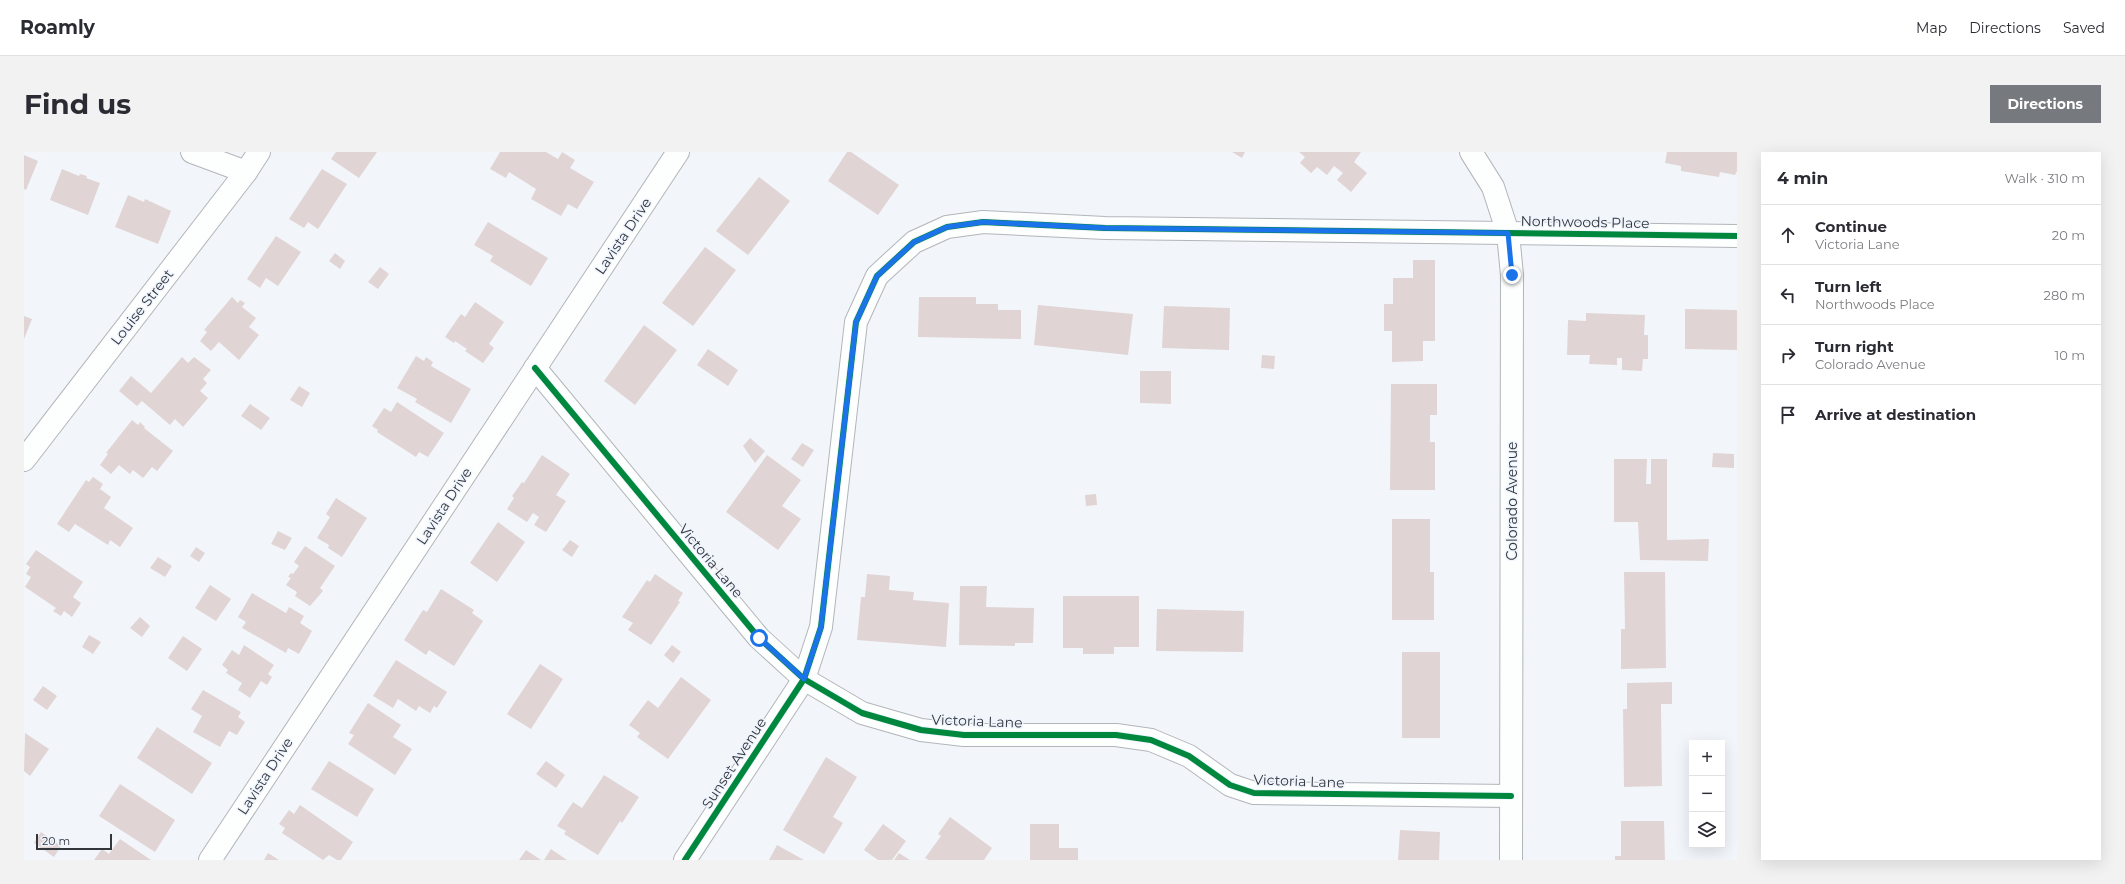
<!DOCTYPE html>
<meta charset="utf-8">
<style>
:root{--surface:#fff;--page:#f2f2f3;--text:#2b2b33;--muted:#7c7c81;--line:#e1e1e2;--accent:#76797d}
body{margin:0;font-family:Montserrat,sans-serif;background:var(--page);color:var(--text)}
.controls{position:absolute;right:12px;bottom:12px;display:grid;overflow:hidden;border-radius:0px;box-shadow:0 4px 16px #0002}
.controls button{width:36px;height:36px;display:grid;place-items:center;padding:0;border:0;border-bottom:1px solid var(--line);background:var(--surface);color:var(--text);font:20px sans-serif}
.scale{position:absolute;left:12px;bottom:10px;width:76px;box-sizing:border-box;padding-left:4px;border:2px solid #33363a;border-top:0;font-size:11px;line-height:14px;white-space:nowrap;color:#33363a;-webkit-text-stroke:3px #eff5fe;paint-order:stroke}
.stop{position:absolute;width:12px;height:12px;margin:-9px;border:3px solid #1a73e8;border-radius:50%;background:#fff}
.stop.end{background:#1a73e8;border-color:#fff;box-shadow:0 1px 4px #0008}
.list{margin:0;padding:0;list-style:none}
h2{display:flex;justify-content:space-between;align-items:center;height:52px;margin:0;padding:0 16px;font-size:17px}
h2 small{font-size:13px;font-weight:400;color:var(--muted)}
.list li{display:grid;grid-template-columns:26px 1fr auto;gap:12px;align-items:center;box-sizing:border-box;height:60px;padding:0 16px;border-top:1px solid var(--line)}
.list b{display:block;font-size:15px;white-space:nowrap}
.list p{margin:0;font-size:13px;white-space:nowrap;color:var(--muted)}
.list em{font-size:13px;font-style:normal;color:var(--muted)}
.icon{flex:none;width:22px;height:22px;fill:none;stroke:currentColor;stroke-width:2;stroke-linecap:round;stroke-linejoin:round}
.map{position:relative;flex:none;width:1713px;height:708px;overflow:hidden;border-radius:0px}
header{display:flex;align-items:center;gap:24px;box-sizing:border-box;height:56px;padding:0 20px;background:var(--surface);border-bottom:1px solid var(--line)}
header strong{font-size:19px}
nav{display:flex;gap:22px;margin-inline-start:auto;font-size:14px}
.intro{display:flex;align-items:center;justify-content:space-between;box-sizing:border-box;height:96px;padding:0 24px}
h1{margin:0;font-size:28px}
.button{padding:10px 18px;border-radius:0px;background:var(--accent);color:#fff;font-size:14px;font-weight:700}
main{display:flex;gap:24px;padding:0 24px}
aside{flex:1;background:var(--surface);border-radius:0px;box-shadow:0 4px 16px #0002}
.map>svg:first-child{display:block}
.building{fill:#e1d4d4}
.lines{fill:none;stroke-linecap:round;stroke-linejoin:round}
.street-casing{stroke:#b2b5b9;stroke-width:24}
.street{stroke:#fdfefe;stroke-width:22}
.cycleway-casing{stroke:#eff5fe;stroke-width:8}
.cycleway{stroke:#00873e;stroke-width:6}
.route{stroke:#1a73e8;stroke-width:5}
.labels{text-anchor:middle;stroke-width:3;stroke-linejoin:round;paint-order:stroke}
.street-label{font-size:14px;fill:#33363a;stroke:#eff5fe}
</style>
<header>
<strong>Roamly</strong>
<nav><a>Map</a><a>Directions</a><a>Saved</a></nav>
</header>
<div class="intro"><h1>Find us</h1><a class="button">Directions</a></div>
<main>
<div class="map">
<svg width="1713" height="708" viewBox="0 0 1713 708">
<rect width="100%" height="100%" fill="#f2f6fa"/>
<g class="building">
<path d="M312,0H353L335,26L307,7Z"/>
<path d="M476,0H522L534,7L538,0L551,8L546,16L570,30L553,57L544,52L537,64L507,47L512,37L485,20L482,26L466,17Z"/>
<path d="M823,0H827L875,33L854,63L804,29Z"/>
<path d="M1208,0H1221L1218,6Z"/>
<path d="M1275,0H1337L1330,10L1343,21L1327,40L1313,28L1319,21L1310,14L1303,23L1293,15L1287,21L1276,11L1281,5Z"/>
<path d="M1643,0H1713V19L1711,23L1696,20L1695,25L1657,19V14L1641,11Z"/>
<path d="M0,3L14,9L2,38L0,37Z"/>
<path d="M38,17L55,24L56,22L63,24L62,26L76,31L64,63L26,48Z"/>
<path d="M298,17L323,32L294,77L284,70L280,76L265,67Z"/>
<path d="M735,25L766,49L724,103L692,79Z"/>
<path d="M104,43L120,50L121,47L147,59L134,92L91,75Z"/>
<path d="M464,70L524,106L507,134L466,109L469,104L450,93Z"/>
<path d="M252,84L277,100L254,134L242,126L236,136L223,127Z"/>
<path d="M681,95L712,118L669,174L638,151Z"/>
<path d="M311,101L321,109L316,117L305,109Z"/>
<path d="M1389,108H1411V189H1399V209L1368,210V179H1360V152H1369V126H1389Z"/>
<path d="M356,115L365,122L354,137L344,130Z"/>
<path d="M208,145L214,151L216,148L221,151L218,155L232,166L225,175L235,183L215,208L195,190L187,199L176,189L183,180L180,178Z"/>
<path d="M895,145H952V152H974V158H997V187L894,185Z"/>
<path d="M451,150L480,170L465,192L470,196L459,211L441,199L443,197L431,189L430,191L421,185L437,162L441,165Z"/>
<path d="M1014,153L1109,162L1104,203L1010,193Z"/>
<path d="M1140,154L1206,156L1205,198L1138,196Z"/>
<path d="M1661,157L1713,158V198L1661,197Z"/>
<path d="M1562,161L1621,163L1620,183H1624V207H1619L1618,219L1598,218V206H1593V213L1565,212L1566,203H1543L1544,168L1562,169Z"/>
<path d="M0,164L8,167L0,187Z"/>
<path d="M620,173L653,198L611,253L580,229Z"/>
<path d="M684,197L714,218L704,234L673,213Z"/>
<path d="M1238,203L1251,204L1250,217L1237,216Z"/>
<path d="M392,204L400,209L402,205L409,210L407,214L447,237L427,271L391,250L393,247L373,236Z"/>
<path d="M158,205L164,211L170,205L187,218L179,227L183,231L176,239L184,246L159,275L151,267L146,273L118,249L113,254L95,239L107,224L127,241Z"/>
<path d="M1116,219H1147V252L1116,251Z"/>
<path d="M1367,232H1413V263H1406V290H1411V338H1366Z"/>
<path d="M275,234L286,241L278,255L266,248Z"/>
<path d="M373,250L420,281L404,305L395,300L392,305L353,280L354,278L348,274L360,256L367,260Z"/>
<path d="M226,252L246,266L237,278L217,264Z"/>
<path d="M108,268L114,273L116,270L121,275L120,276L149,299L133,319L128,315L119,326L109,318L106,322L95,313L87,322L76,313L84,302L82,301Z"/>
<path d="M726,286L741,299L731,311L719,294Z"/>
<path d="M778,291L790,298L779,315L767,307Z"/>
<path d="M1689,301L1710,302V316L1688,315Z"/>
<path d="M518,303L546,322L532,343L542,349L522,380L510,373L515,365L509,361L503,370L483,357L490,346L488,344L498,330L500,331Z"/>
<path d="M743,303L777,328L758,354L777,367L754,398L702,360Z"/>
<path d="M1590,307H1623L1622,332H1627V307H1643V388L1685,387L1684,409L1616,408L1614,370H1590Z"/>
<path d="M69,325L79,332L76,337L87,345L80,356L109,376L96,395L86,388L84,393L51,372L45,380L33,372L62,328L65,330Z"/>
<path d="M1072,342L1073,353L1062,354L1061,343Z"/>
<path d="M312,346L343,366L318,405L304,396L305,393L293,386L306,365L302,362Z"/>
<path d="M1368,367H1406V420H1410V468H1368Z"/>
<path d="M474,370L501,390L473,430L446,411Z"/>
<path d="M254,379L268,386L261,398L247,392Z"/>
<path d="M546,388L555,394L548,405L538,398Z"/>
<path d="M281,394L311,414L296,436L299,439L286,454L271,444L273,440L262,433L267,426L264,425L267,421L269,422L275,414L270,410Z"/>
<path d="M172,395L181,401L175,410L166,404Z"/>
<path d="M12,398L59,430L49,445L57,451L48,465L40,459L37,464L29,459L32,456L1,435L7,425L2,422L6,415L2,412Z"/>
<path d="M134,405L148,414L141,425L126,416Z"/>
<path d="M1600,420H1641L1642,516L1597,517V477H1601Z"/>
<path d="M631,422L659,441L654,449L656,450L627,493L604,478L609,471L598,465L623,428L626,430Z"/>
<path d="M843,422L866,424L865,438L890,440L889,448L925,451L922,495L833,488L837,445H841Z"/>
<path d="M186,433L207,447L192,469L171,456Z"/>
<path d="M936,434H963L962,455L1010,456L1009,491H991V494L935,493Z"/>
<path d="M417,437L450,458L448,461L459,469L430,514L405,498L402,503L380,488L399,458L403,460Z"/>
<path d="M228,441L262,461L265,455L280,464L276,471L288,479L275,502L264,496L262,501L218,476L222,470L214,465Z"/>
<path d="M1039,444H1115V495H1090V502H1059V496H1039Z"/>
<path d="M1133,457L1220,459L1219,500L1132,499Z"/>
<path d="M116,465L126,474L118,485L106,476Z"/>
<path d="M65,483L77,490L69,502L58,495Z"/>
<path d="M159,484L178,497L163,519L144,506Z"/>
<path d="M220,493L250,513L244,522L248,525L243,533L237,529L226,546L214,538L218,531L202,521L204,518L198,513L208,498L215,503Z"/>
<path d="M648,493L657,500L649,511L640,503Z"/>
<rect x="1378" y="500" width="38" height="86"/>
<path d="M372,508L423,540L413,556L410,554L406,561L395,554L392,559L374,547L369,556L349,544Z"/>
<path d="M516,512L539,527L507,577L483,562Z"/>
<path d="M657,525L687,548L644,607L613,585L616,581L605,573L624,548L634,556Z"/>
<path d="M1648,530V552H1637L1638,634L1600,635L1599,557H1603V531Z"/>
<path d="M19,534L33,544L23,558L9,548Z"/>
<path d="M179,538L217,560L214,565L221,570L213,583L205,579L196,595L169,580L178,564L167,557Z"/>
<path d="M344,551L377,573L369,585L388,597L371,623L324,592L330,583L325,581Z"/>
<path d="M133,575L188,611L168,642L113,606Z"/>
<path d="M1,581L25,597L6,624L0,619Z"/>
<path d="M802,605L833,625L809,665L819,671L800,702L759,678Z"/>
<path d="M305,609L350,637L333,665L287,637Z"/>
<path d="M522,609L541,623L532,636L512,622Z"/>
<path d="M580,623L615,645L598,671L596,669L574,703L540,682L542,679L533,674L549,650L558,656Z"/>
<path d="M96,632L151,668L131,700L75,664Z"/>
<path d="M276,653L329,690L317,708H313L305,703L299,708L258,681L261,676L255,672L265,658L270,662Z"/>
<path d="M926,665L968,696L960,708H905L901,706L917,684L914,682Z"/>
<path d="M1597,669H1640L1641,708H1591V704H1597Z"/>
<path d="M859,672L882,689L868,708H854L840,698Z"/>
<path d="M1006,672H1035V696H1054V708H1006Z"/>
<path d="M1376,678L1416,680L1415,708H1374Z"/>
<path d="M17,680L37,694L30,705L10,691Z"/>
<path d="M96,687L127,708H70L78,697L85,702Z"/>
<path d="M753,693L780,708H745Z"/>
<path d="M527,697L543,708H520Z"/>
<path d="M502,698L517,708H495Z"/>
<path d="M244,701L255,708H240Z"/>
<path d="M875,701L886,708H870Z"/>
</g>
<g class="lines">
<g class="street-casing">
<g id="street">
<path d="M168,0L222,20"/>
<path d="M1447,0L1469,35L1484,81L1488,123L1487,708"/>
<path d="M511,216L735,486L780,527L838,561L897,578L940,583H1092L1127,588L1165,604L1206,633L1230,641L1487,644"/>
<path d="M0,308L222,20L235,0"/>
<path d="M186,708L654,0"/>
<path d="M661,708L780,527L797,475L832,170L853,124L890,90L923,75L959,70L1081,76L1713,84"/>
</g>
</g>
<use href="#street" class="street"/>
<g class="cycleway-casing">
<g id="cycleway">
<path d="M511,216L735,486L780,527L838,561L897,578L940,583H1092L1127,588L1165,604L1206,633L1230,641L1487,644"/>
<path d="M661,708L780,527L797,475L832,170L853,124L890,90L923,75L959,70L1081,76L1713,84"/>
</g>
</g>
<use href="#cycleway" class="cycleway"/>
</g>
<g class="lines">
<path class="route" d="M735,486L780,527L797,475L832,170L853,124L890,90L923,75L959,70L1081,76L1484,81L1488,123"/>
</g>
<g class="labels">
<g class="street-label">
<text transform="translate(1561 70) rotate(1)" y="5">Northwoods Place</text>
<text transform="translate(599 84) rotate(-56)" y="5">Lavista Drive</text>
<text transform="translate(118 155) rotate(-52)" y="5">Louise Street</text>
<text transform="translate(1488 349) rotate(-90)" y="5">Colorado Avenue</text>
<text transform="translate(420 354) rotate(-57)" y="5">Lavista Drive</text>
<text transform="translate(687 409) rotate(50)" y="5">Victoria Lane</text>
<text transform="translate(953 569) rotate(2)" y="5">Victoria Lane</text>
<text transform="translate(710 611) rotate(-57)" y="5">Sunset Avenue</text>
<text transform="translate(241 624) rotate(-57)" y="5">Lavista Drive</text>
<text transform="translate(1275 629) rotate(2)" y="5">Victoria Lane</text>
</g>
</g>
</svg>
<div class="controls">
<button>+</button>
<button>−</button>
<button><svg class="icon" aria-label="layers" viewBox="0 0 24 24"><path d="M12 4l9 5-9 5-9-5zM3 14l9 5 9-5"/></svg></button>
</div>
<div class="scale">20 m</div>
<div class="stop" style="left:735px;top:486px"></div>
<div class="stop end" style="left:1488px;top:123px"></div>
</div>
<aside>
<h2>4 min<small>Walk · 310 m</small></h2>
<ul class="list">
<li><svg class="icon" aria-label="ahead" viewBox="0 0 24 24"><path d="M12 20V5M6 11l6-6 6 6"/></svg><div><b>Continue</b><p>Victoria Lane</p></div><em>20 m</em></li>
<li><svg class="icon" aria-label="left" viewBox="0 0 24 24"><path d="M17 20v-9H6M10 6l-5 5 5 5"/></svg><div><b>Turn left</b><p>Northwoods Place</p></div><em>280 m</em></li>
<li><svg class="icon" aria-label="right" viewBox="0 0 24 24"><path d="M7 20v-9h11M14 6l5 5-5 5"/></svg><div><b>Turn right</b><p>Colorado Avenue</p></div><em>10 m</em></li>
<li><svg class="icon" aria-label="arrive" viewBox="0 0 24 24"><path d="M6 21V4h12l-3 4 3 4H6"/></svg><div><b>Arrive at destination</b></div></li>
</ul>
</aside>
</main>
